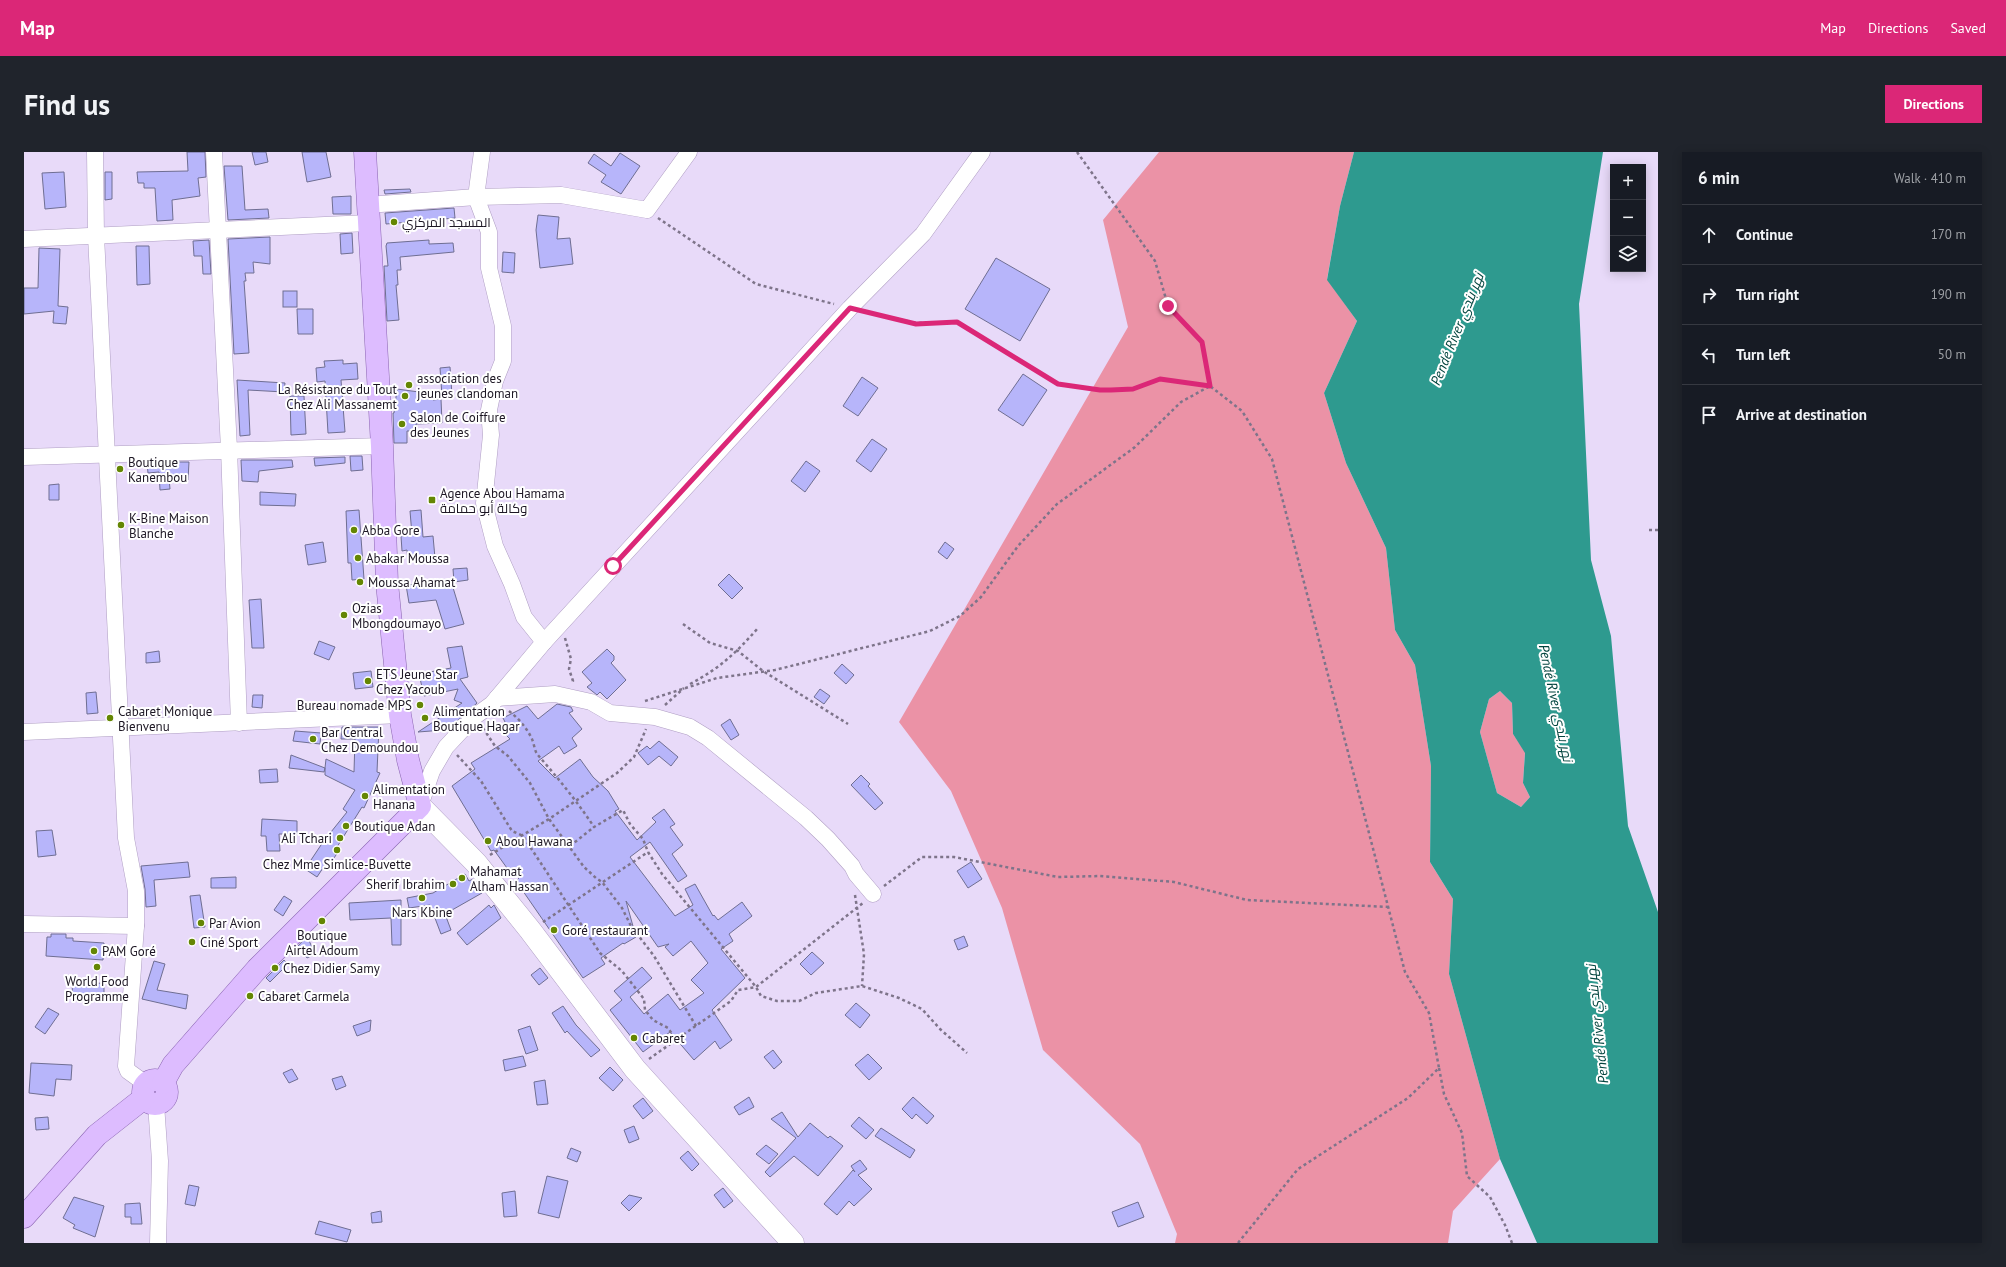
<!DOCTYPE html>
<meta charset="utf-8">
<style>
:root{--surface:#171b24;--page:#20242c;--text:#f1f3f6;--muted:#9ea1a6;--line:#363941;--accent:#db2777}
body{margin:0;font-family:"PT Sans",Cairo,sans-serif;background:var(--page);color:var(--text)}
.controls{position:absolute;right:12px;top:12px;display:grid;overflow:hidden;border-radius:0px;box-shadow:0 2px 10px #0003}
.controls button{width:36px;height:36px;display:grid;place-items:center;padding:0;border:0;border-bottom:1px solid var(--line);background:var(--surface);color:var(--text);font:20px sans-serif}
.stop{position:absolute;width:12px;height:12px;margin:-9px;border:3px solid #db2777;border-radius:50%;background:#fff}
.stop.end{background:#db2777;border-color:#fff;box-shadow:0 1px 4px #0008}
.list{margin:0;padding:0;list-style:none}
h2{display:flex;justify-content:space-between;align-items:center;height:52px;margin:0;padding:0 16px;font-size:17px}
h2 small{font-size:13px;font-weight:400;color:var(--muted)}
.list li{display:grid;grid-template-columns:26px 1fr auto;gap:12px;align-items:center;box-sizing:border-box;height:60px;padding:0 16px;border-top:1px solid var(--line)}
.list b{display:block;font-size:15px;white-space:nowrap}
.list em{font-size:13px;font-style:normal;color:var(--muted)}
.icon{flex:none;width:22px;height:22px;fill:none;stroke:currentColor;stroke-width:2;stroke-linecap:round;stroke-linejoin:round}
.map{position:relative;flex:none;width:1634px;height:1091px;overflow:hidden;border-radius:0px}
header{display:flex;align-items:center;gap:24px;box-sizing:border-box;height:56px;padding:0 20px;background:var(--accent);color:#fff}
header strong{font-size:19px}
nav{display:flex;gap:22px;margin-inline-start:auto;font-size:14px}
.intro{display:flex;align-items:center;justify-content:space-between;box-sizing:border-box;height:96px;padding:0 24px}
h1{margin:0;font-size:28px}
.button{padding:10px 18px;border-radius:0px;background:var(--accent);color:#fff;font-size:14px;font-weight:700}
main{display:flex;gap:24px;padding:0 24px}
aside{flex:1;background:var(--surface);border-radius:0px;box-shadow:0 2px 10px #0003}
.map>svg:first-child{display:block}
.green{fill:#eb92a6}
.water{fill:#2e9a8f;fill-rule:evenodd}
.building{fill:#b7b5fa;stroke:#6f6e92}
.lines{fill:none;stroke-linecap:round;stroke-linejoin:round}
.minor-casing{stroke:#af9ec3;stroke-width:17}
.secondary-casing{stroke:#af9ec3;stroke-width:23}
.primary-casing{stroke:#8b65b2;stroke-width:23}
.path{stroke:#7e748a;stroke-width:2.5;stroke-dasharray:3 3;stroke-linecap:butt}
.minor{stroke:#fff;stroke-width:16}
.secondary{stroke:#fff;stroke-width:22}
.primary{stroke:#ddbcff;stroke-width:22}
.route{stroke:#db2777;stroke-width:5}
.poi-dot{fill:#648603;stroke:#fff;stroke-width:1.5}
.labels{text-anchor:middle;stroke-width:4;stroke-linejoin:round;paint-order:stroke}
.poi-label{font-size:13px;fill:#1d1724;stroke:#fff;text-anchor:start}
.water-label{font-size:14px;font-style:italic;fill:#02443e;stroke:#fff}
</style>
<header>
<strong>Map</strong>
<nav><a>Map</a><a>Directions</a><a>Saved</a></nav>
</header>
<div class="intro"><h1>Find us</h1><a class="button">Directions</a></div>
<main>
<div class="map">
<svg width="1634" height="1091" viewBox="0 0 1634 1091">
<rect width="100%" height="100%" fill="#e8daf9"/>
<g class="green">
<path d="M1135,0H1330L1316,54L1303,127L1333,169L1300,241L1322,311L1362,396L1371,478L1391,513L1407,614L1406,710L1429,747L1425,822L1476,1007L1429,1059L1424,1091H1151L1153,1082L1116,992L1019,898L978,756L927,639L875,570L1104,175L1079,68Z"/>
<path d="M1476,539L1488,551L1489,582L1501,600L1499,631L1506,645L1497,655L1473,641L1456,580L1465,547Z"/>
</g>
<path class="water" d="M1330,0H1579L1555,152L1567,408L1587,484L1604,674L1634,760V1091H1513L1476,1007L1425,822L1429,747L1406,710L1407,614L1391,513L1371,478L1362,396L1322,311L1300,241L1333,169L1303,128L1316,54ZM1476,539L1488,551L1489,582L1501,601L1499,631L1506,645L1497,655L1473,641L1456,580L1465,547Z"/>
<g class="building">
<path d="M163,0H181L182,25L174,26L176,44L148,48L149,68L133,69L131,36H120V31H114L113,20L164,19Z"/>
<path d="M228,0H242L244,10L231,13Z"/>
<path d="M278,0H302L307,25L283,30Z"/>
<path d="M596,1L616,14L597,42L577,30L582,23L564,11L570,2L587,14Z"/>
<path d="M200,14H218L221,58L244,57L245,66L204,68Z"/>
<path d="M40,20L42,55L21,57L18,21Z"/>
<path d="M81,20H88V47L81,48Z"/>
<path d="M386,37L387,40L361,42L360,38Z"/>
<path d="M327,44V62H309L308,45Z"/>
<path d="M430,56L431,66L362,72L361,61Z"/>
<path d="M514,63L535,65L533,87L546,86L549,112L516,116L512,78Z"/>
<path d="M328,81L329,101L317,102L316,82Z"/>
<path d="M246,85V112L229,110L230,121H221L222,129H220L225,201L210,202L204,87Z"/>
<path d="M185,88L187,122H179L178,104H170L169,89Z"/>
<path d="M405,88V92L429,91L430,100L376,105L377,118H373L374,133H372L375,168L363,169L360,114H364L362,94L363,91Z"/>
<path d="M112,94H125L126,132L113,133Z"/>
<path d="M15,96L36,97L34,154L44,155L42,172L29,171L30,159L0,162V136H14Z"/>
<path d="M479,100L491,101L490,121L478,120Z"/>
<path d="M972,106L1026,137L996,189L941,157Z"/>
<rect x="259" y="139" width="14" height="16"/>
<path d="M273,157H289V182H274Z"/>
<path d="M319,208V212L333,211L334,227L317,228L321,280L304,281L301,229L293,230L292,216L301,215L300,209Z"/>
<path d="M426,215L428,243L418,244L416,216Z"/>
<path d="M999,222L1023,238L999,274L974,258Z"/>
<path d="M838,225L854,236L834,264L819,254Z"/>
<path d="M213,228L261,231L260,240L224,238L226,283L216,284Z"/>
<path d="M373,237L395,240L394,245H408L409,248L417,247L418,271L392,272L393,279H383V291H370L369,261H370Z"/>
<path d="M266,244H280L282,282L267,283Z"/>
<path d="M848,287L863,297L847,320L832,309Z"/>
<path d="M326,304H338L339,318L327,319Z"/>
<path d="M321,305V311L291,314L290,306Z"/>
<path d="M217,308H268L269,315L235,319L234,330L218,329Z"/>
<path d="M782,309L796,319L781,340L767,329Z"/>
<path d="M156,310H165L164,328L145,326L146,337L136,338L135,320L124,321L123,311Z"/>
<path d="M35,332V348H25V333Z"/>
<path d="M236,340L272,342L271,354L236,353Z"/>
<path d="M335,358L340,427L328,428L327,411H324L322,359Z"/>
<path d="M397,358L399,385L409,384L411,406L384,409L383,398L378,399L377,384L388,383L386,359Z"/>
<path d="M299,390L302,410L284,413L281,393Z"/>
<path d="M921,390L930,397L923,407L914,400Z"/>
<path d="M443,416L444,428L430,430L429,417Z"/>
<path d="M705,422L719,436L708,447L694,433Z"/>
<path d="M427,429L440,472L421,477L412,448L385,451L382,433Z"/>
<path d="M237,447L240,496H228L225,448Z"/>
<path d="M295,489L311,495L305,508L290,502Z"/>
<path d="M438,494L444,525L436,527L453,551L432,570L420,578L394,580L438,551L430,548L434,537L400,544L395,522L427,516L423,496Z"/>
<path d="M583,497L590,504V508L587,511L602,528L583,547L576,540L573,543L563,535L568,531L558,520Z"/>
<path d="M135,499L136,510L122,511V501Z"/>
<path d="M818,512L830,523L822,532L810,521Z"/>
<path d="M347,519L349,535L331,537L329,521Z"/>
<path d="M796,537L806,544L800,552L790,545Z"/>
<path d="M72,540L74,561L63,562L62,541Z"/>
<path d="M229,543H239L238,556L228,555Z"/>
<path d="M533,552L547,555L549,559L545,561L558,577L548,586L553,594L540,602L535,594L514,609L531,626L556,607L569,625L584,639L595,657L591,659L613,688L632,670L628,666L640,657L651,672L646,675L659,693L648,702L663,724L654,730L626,690L606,705L651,764L669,753L661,737L671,732L689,764L690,763L694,768L718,750L728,764L705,782L709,789L697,797L721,826L688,858L708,888L696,897L691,889L670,908L646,880L619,900L586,858L598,848L590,839L618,815L628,826L606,845L620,862L644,842L656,858L680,841L667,828L684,811L667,789L649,804L641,795L645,792L634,795L602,749L612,785L600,792L599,791L577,806L581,812L559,826L492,729L495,726L492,721L488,723L470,698L467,699L428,634L451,617L447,611L486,587L482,583L486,580L479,566L503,554L514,567Z"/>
<path d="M706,567L715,583L707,588L697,573Z"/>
<path d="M318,575H355L353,620L356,621L340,656L338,655L313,695L316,697L306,712L303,710L293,725L281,717L299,690L323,660L319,657L331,638L301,623V616L300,620L265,616L267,603L301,616L302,607L330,620L331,587H317Z"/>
<path d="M271,579L297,581L296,592L269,589Z"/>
<path d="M635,589L654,605L647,614L635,604L624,613L614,601L623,594L626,597Z"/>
<path d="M253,617L254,630L236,631L235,618Z"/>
<path d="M837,623L846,632L844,634L859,651L851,658L827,633Z"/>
<path d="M238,667L273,669V682H255L256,699H243L242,684H237Z"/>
<path d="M28,678L32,703L14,705L12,679Z"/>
<path d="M164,710L166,725L130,728L132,754L122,755L121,737L117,714Z"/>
<path d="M947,710L958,727L944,736L933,719Z"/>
<path d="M441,722L445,729L449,727L458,741L421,762L427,778L417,782L406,753L385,756L383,746L409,741Z"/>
<path d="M212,725V736H187V726Z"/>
<path d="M176,743L181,775L170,776L166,744Z"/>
<path d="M260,744L268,749L259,764L250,758Z"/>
<path d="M377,748V793H368L367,766L326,768L325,751Z"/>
<path d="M465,753L467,756L470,753L477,766L443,793L433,781Z"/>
<path d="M27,782H42V786H49V789L80,791L79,808L22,804L23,785H27Z"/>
<path d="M283,784L291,802L283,806L274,794Z"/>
<path d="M940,784L944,794L934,798L930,788Z"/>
<path d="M788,800L800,811L787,823L776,812Z"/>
<path d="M260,808L264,812L246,830L242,826Z"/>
<path d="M130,809L141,812L133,838L164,843L162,857L118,847Z"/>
<path d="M516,816L524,826L515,833L507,823Z"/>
<path d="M80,831V849H49L48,832Z"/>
<path d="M832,851L846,863L836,876L821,863Z"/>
<path d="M539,854L552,873L576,898L567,905L543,879L541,881L528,861Z"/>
<path d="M24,856L35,862L21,882L11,875Z"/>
<path d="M347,868L346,879L333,884L329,874Z"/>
<path d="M506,874L514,898L502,902L494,878Z"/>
<path d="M749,898L758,910L750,917L740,905Z"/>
<path d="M844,902L858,916L845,928L831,913Z"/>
<path d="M499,904L502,914L481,919L479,908Z"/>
<path d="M7,911L48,913L47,928L32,927L30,944L5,941Z"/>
<path d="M586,915L599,928L589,939L575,926Z"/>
<path d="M268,917L274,927L265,931L259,921Z"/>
<path d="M318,924L322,934L312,938L308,927Z"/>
<path d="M521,928L524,952L513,953L510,930Z"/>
<path d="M725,945L730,955L715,963L710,955Z"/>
<path d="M889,945L910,964L903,972L892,962L888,967L878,957Z"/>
<path d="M619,946L629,959L619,967L609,954Z"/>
<path d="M758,960L774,985L786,971L804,986L806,984L819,994L794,1024L770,1004L746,1025L741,1020L772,986L747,967Z"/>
<path d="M24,965L25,977L12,978L11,966Z"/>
<path d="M835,965L850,978L842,987L827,974Z"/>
<path d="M610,974L615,987L605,991L600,978Z"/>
<path d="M857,976L891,998L886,1006L851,984Z"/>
<path d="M742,993L754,1002L745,1012L732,1002Z"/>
<path d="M547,996L557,1000L553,1010L543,1006Z"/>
<path d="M664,999L675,1012L668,1019L656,1006Z"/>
<path d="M836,1008L843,1017L834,1023L848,1037L830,1054L825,1049L813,1063L800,1052L829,1018L831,1020L827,1014Z"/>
<path d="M523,1024L544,1029L535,1066L514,1061Z"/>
<path d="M165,1033L175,1035L171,1054L161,1052Z"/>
<path d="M699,1036L709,1049L700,1056L690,1043Z"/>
<path d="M491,1039L493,1064L480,1065L478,1041Z"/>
<path d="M605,1043L618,1046L605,1059L597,1051Z"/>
<path d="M50,1045L80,1054L71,1085L49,1076L51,1073L39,1066Z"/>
<path d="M1114,1050L1120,1065L1094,1075L1088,1060Z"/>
<path d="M116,1051L118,1072H107V1065H101V1052Z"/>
<path d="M357,1059L358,1070L348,1071L347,1061Z"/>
<path d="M295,1069L327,1078L323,1090L291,1082Z"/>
</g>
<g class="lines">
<g class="minor-casing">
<g id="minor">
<path d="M71,0L72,84L102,686L112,739V774L102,914L104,919L122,932"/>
<path d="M190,0L205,297L215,571"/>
<path d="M458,0L452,45L465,80V116L479,174V209L471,229L465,258L467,283L460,351L471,394L488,432L500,465L520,490"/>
<path d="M343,53L452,45L537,43L623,58L665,0"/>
<path d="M0,87L344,71"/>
<path d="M0,305L358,294"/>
<path d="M473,546L531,542L567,550L586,561L631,565L666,575L684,586L782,666L804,687L828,714L832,722L849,742"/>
<path d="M0,580L376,563"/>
<path d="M396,654L408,619L422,595L450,565L468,552L520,490L826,156L899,82L958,0"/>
<path d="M0,772L112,774"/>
<path d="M132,952L136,1009L134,1091"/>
</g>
</g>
<g class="secondary-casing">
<path id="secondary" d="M396,654L452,711L506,778L611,917L769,1091"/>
</g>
<g class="primary-casing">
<g id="primary">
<circle cx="131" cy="940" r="12"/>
<path d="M139,931L149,913L233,817L396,654L384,608L376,563L363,431L358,294L341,0"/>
<path d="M0,1065L73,983L120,946"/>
</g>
</g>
<g class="path">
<path d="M1053,0L1131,109L1144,154L1178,190L1186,234L1218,259L1248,307L1381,820L1405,861L1415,916L1384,946L1274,1017L1214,1091"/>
<path d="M634,66L732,132L810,152"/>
<path d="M842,160L892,171L933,170L1034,232L1076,238L1109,237L1136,227L1186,234"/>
<path d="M1625,378H1634"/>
<path d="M659,472L686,491L714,499L739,519L824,572"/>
<path d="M541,486L547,507L545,517L549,529L547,531"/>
<path d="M666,532C696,516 712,501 734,476"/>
<path d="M621,549L693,526L751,518L906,479L936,464L957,445L994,394L1033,352L1111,295L1157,250L1186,234"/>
<path d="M641,553L660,536"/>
<path d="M485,559C494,566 502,575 507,585C510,590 510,597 513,602C533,625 553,649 570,675L599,658L606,672L619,687L624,700L638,722L732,835L737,844L753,849H775L792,841L838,834L875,846L898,857L916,877L943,901"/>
<path d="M459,576L471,594L484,604L506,631L525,667L560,715L572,726L578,730L598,756L607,774L630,804L672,874"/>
<path d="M433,603L457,629L488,679L499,684L576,801L598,819L620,847L621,858L629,868L644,876L652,888"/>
<path d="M546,694L570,675"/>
<path d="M466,703L525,667L593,621L610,605L622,577"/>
<path d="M860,734L898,705H930L1034,725L1076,724L1150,730L1223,748L1365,755"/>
<path d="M831,743L840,802L838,834"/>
<path d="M519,770L624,700"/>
<path d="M625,907L707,849L714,838L732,835L839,751"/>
<path d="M1415,916L1420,942L1438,981L1443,1024L1466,1045L1481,1073L1488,1091"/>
</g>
<use href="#minor" class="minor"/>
<use href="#secondary" class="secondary"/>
<use href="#primary" class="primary"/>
</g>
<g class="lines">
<path class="route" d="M589,414L826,156L892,172L933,170L1034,232L1076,238H1087L1109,237L1136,227L1186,234L1178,190L1144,154"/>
</g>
<g class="poi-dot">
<circle cx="370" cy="70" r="4"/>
<circle cx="385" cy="233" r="4"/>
<circle cx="381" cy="244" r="4"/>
<circle cx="378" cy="272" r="4"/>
<circle cx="96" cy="317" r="4"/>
<rect x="404" y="344" width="8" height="8" rx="2"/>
<circle cx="97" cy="373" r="4"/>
<circle cx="330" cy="378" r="4"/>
<circle cx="334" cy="406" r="4"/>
<circle cx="336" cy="430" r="4"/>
<circle cx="320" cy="463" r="4"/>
<circle cx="344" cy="529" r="4"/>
<circle cx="396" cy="553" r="4"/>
<circle cx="86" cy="566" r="4"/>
<circle cx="401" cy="566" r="4"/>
<circle cx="289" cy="587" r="4"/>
<circle cx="341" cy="644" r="4"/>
<circle cx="322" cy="674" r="4"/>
<circle cx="316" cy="686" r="4"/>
<circle cx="464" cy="689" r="4"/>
<circle cx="313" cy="698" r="4"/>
<circle cx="438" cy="726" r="4"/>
<circle cx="429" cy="732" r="4"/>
<circle cx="398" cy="746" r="4"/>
<circle cx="298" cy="769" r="4"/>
<circle cx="177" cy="771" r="4"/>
<circle cx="530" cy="778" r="4"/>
<circle cx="168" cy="790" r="4"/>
<circle cx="70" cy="799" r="4"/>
<circle cx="73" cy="815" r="4"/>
<circle cx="251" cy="816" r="4"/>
<circle cx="226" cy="844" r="4"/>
<circle cx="610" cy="886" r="4"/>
</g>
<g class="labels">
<g class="poi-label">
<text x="378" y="75">المسجد المركزي</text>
<text x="393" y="231">association des<tspan x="393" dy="15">jeunes clandoman</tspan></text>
<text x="373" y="242" text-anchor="end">La Résistance du Tout<tspan x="373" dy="15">Chez Ali Massanemt</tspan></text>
<text x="386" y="270">Salon de Coiffure<tspan x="386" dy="15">des Jeunes</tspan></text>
<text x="104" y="315">Boutique<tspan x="104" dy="15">Kanembou</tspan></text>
<text x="416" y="346">Agence Abou Hamama<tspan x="416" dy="15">وكالة أبو حمامة</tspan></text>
<text x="105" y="371">K-Bine Maison<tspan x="105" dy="15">Blanche</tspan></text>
<text x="338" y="383">Abba Gore</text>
<text x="342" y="411">Abakar Moussa</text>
<text x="344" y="435">Moussa Ahamat</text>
<text x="328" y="461">Ozias<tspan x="328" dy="15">Mbongdoumayo</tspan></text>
<text x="352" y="527">ETS Jeune Star<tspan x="352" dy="15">Chez Yacoub</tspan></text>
<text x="388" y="558" text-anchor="end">Bureau nomade MPS</text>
<text x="94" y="564">Cabaret Monique<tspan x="94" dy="15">Bienvenu</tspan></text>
<text x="409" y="564">Alimentation<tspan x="409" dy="15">Boutique Hagar</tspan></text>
<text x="297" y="585">Bar Central<tspan x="297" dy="15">Chez Demoundou</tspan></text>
<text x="349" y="642">Alimentation<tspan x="349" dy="15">Hanana</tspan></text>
<text x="330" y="679">Boutique Adan</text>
<text x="308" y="691" text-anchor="end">Ali Tchari</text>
<text x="472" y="694">Abou Hawana</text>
<text x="313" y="717" text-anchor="middle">Chez Mme Simlice-Buvette</text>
<text x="446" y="724">Mahamat<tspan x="446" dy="15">Alham Hassan</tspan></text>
<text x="421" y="737" text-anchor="end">Sherif Ibrahim</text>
<text x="398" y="765" text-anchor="middle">Nars Kbine</text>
<text x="185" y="776">Par Avion</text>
<text x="538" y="783">Goré restaurant</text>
<text x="298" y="788" text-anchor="middle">Boutique<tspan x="298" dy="15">Airtel Adoum</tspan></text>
<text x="176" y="795">Ciné Sport</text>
<text x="78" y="804">PAM Goré</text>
<text x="259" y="821">Chez Didier Samy</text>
<text x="73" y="834" text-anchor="middle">World Food<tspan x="73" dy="15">Programme</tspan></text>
<text x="234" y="849">Cabaret Carmela</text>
<text x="618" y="891">Cabaret</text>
</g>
<g class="water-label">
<text transform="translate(1433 177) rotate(-68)" y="5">Pendé River نهر بندي</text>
<text transform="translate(1532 551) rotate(78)" y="5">Pendé River نهر بندي</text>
<text transform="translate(1573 872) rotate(-96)" y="5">Pendé River نهر بندي</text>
</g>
</g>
</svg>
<div class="controls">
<button>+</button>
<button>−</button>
<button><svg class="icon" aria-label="layers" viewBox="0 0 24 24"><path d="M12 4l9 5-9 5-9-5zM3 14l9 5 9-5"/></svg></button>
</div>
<div class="stop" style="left:589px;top:414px"></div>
<div class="stop end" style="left:1144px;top:154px"></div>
</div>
<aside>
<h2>6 min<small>Walk · 410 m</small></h2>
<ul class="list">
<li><svg class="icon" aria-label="ahead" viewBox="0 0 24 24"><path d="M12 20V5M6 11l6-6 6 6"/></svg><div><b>Continue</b></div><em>170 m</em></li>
<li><svg class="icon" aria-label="right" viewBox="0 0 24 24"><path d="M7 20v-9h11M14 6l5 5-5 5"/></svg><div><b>Turn right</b></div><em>190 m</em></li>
<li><svg class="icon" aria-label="left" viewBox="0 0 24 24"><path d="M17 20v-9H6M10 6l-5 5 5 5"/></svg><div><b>Turn left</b></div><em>50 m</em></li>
<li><svg class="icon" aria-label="arrive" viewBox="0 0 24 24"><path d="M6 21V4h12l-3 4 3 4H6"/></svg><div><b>Arrive at destination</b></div></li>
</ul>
</aside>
</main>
